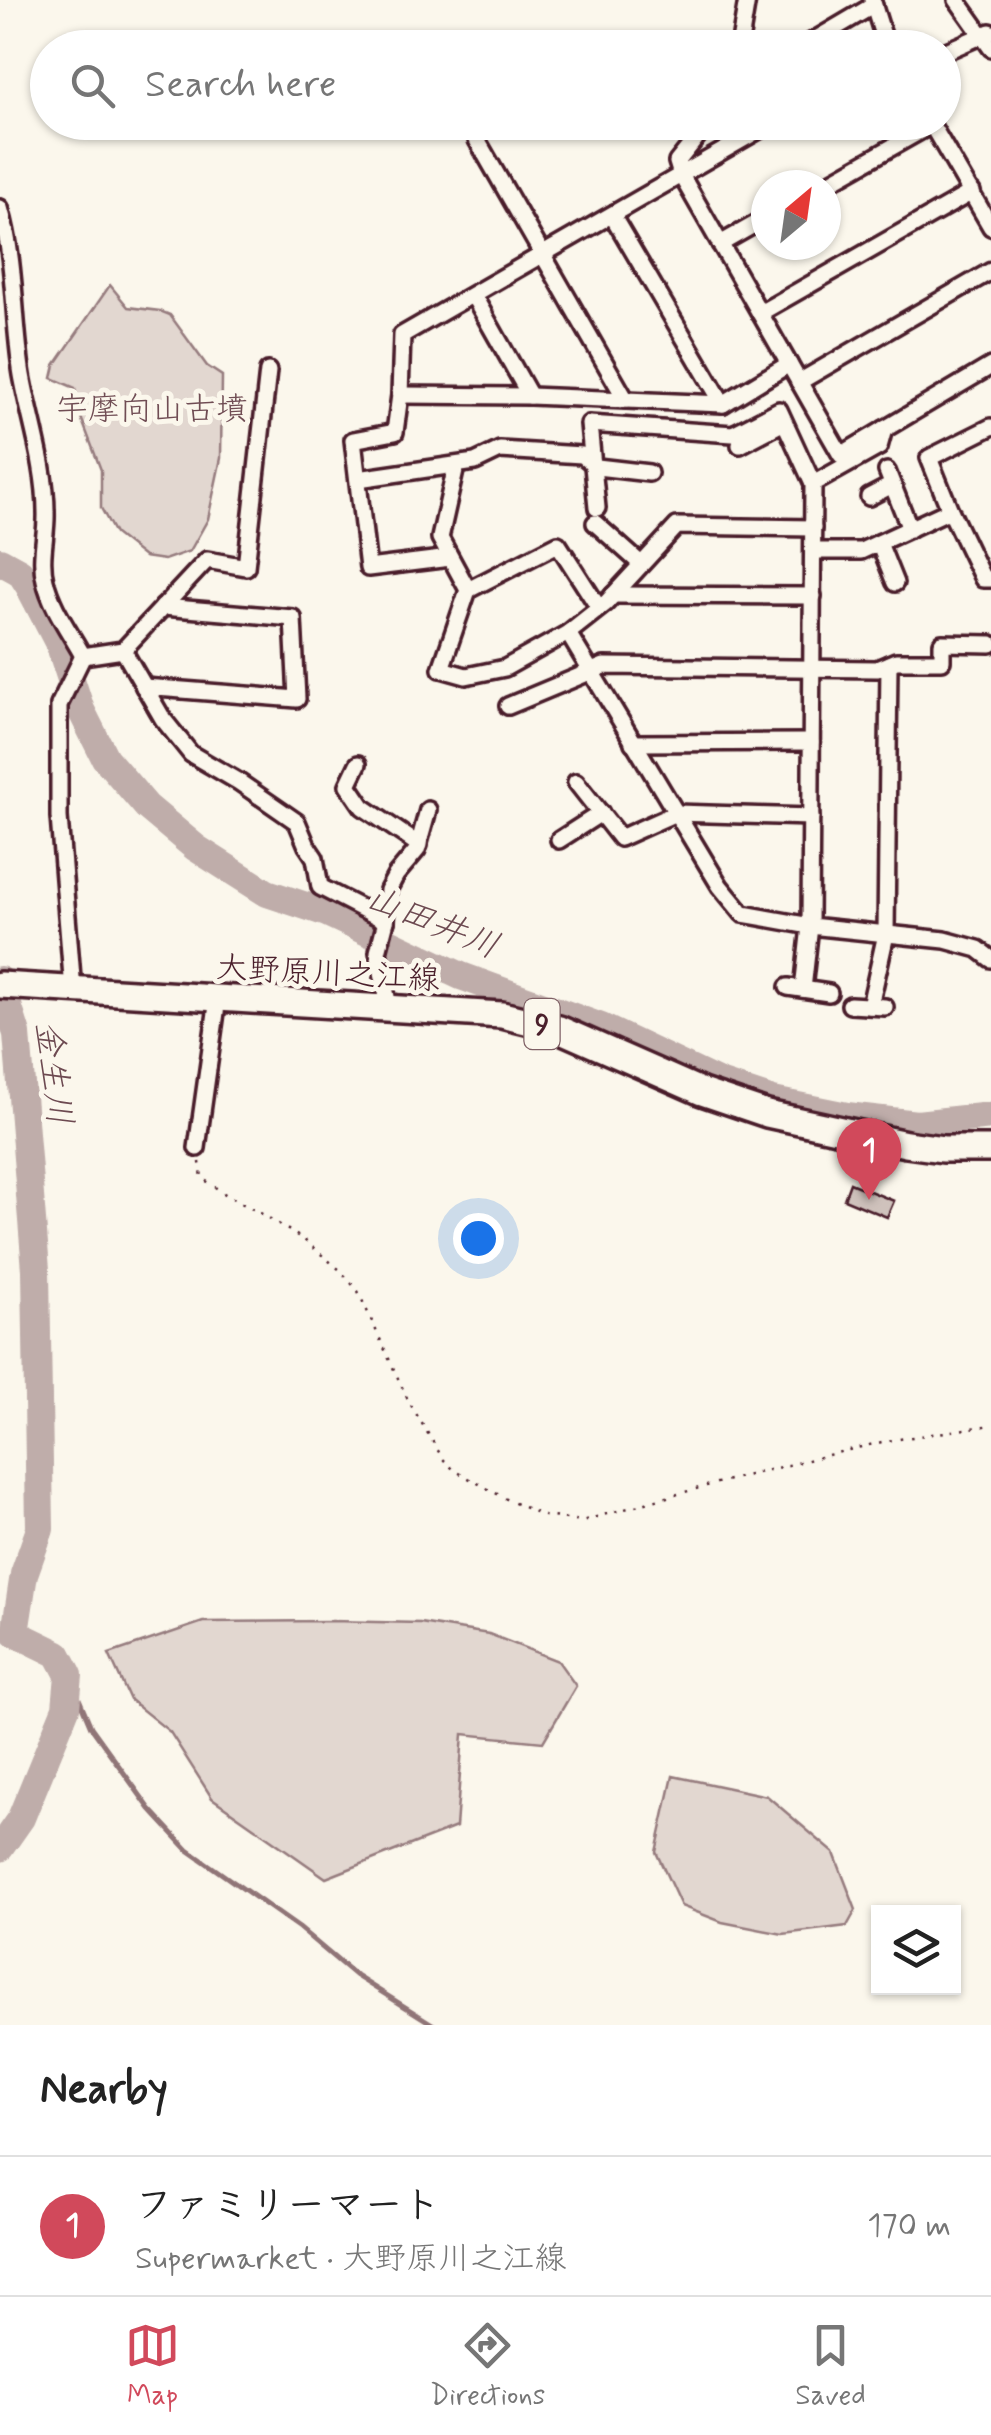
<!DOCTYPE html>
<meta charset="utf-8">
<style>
:root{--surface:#fff;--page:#f2f2f2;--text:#222;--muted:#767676;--line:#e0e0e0;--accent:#d1495b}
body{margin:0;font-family:Mynerve,"Klee One",sans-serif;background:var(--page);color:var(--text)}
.controls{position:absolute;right:30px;bottom:30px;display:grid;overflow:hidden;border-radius:0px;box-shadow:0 2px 8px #0004}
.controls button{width:90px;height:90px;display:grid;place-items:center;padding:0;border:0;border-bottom:2px solid var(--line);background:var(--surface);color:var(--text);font:50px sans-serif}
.compass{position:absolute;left:751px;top:170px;width:90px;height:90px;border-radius:50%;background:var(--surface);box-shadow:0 2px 8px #0004;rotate:29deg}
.you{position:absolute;left:478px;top:1238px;width:35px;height:35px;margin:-25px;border:8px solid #fff;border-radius:50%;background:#1a73e8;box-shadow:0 0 0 15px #1a73e833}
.badge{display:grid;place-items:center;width:65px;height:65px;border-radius:50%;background:var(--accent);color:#fff;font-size:32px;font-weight:700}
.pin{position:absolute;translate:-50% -82px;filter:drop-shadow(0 2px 5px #0008)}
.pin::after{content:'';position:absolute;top:52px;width:35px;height:30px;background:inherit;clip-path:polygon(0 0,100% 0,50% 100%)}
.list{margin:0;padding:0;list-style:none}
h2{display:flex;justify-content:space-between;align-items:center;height:130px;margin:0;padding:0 40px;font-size:42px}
h2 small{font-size:32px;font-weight:400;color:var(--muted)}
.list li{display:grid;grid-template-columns:65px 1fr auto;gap:30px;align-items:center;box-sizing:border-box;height:140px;padding:0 40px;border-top:2px solid var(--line)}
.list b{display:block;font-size:38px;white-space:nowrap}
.list p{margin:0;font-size:32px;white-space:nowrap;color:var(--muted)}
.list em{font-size:32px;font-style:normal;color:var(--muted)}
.icon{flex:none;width:55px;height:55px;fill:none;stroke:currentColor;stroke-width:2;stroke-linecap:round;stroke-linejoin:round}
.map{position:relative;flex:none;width:991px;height:2025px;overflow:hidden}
.search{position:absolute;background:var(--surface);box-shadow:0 2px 8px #0004;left:30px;right:30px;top:30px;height:110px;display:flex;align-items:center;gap:25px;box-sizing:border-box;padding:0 35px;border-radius:55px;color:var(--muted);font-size:38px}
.sheet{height:270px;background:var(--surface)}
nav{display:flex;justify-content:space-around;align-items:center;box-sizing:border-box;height:140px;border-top:2px solid var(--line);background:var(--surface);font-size:28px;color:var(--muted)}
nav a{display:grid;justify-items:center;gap:5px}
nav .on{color:var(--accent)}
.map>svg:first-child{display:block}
.green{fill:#e2d7d0;stroke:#967b7e;stroke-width:2.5}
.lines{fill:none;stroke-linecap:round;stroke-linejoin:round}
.stream{stroke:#907477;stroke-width:5}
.river{stroke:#bfadaa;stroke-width:28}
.building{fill:#cfc2bc;stroke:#4a1f2b;stroke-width:2.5}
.street-casing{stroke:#4a1f2b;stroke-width:22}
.primary-casing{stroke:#4a1f2b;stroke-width:32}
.path{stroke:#4a1f2b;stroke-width:2.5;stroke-dasharray:2.5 8;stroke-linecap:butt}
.street{stroke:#fbf7ec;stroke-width:15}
.primary{stroke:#fbf7ec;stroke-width:25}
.labels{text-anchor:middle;stroke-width:10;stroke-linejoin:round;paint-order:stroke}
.shield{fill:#fbf7ec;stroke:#7f6065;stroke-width:2.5}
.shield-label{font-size:30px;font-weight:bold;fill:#4a1f2b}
.park-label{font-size:32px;fill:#704d54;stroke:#fbf7ec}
.street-label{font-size:32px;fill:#4a1f2b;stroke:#fbf7ec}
.water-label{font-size:35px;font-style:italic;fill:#6d4a51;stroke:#fbf7ec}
</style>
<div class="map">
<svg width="991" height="2025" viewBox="0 0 991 2025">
<rect width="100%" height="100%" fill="#fbf7ec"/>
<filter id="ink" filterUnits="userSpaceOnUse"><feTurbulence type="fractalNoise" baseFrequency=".01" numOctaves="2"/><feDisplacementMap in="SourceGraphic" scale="20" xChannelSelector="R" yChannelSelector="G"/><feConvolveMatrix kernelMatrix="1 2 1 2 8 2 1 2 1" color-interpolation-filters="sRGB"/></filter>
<g filter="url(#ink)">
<g class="green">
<path d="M110,285L128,307L160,311L170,315L207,366L222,376L221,458L208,519L190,551L164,560L144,557L115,534L101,508V470L80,415L75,388L52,378L55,365Z"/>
<path d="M331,1621L420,1623L489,1634L558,1661L576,1686L543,1742L463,1734L456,1827L326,1878L212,1798L170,1732L130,1700L109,1654L203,1622Z"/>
<path d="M673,1776L767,1796L834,1853L856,1910L847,1926L783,1934L722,1922L681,1906L656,1852Z"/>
</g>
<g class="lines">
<path class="stream" d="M69,1675L91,1727L150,1809L188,1850L299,1928L356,1976L434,2025"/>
<g class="river">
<path d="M0,561L20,572L29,586L60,646L81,710L105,758L147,807L196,848L267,893L327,913L461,976L601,1027L719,1083L773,1101L847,1116L917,1124L991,1116"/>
<path d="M0,980L17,1034L36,1270L40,1529L24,1574L15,1633L58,1654L69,1675L66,1708L21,1818L0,1848"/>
</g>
</g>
<path class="building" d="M850,1183L894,1201L887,1217L844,1199Z"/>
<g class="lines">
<g class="street-casing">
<g id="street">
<path d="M872,0L887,48"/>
<path d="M957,0L991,48"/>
<path d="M739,48L747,0"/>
<path d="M801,48L874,5"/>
<path d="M944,52L990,32"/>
<path d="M709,122L677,162L681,175L841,455L991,366"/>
<path d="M930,122L991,227"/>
<path d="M477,140L626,400"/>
<path d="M825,185L931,125"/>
<path d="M0,208C16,262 13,320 22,375C30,420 46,466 46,512C47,535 39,557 45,580C51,607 70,632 83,656"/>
<path d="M612,215L723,404"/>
<path d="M720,244L766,218"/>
<path d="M473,295L530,396"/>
<path d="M760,313L972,192"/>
<path d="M799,382L991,271"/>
<path d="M400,395L530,396L723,404L789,364"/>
<path d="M991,427L929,458L950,510L983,579H991"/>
<path d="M884,429L879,447L813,484L810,926L945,940L978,949L991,959"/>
<path d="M740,445L784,422"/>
<path d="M455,471L440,538L468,590L441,669L466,676L505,668L568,633L606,603L677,526L813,528"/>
<path d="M887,471L910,529"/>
<path d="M358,479L475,462L500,450L582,455L597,467L649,473"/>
<path d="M869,497L892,485"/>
<path d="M597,508L589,424L733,434L779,410L813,484"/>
<path d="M595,523L641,564"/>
<path d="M879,543L895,583"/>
<path d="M813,551H861L950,510"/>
<path d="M450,558L368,568L353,440L395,432L400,395L402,335L773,122"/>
<path d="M468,590L558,544L599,608"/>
<path d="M613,595L813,596"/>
<path d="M568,633L720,886L743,914L810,926L803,989"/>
<path d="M123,650L163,719L191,754L239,782L297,822L307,846L315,858L320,887L386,921"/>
<path d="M83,656L123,650L207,560L246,567L268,371"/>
<path d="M144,687L297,699L293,618L163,607"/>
<path d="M508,706L604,666L877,669L896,661H942V643L991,644"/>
<path d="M633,743L811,742"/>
<path d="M358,764L348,785L363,807L419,845"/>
<path d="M576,782L620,838L676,813L811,817"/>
<path d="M559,840L601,813"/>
<path d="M788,987L829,993"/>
<path d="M73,990L59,817V705L83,656"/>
<path d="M850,1005L885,1007"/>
<path d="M870,1006L886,934L889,664"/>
<path d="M389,1007L378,952L386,921L388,890L396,875L417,850L428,810"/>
<path d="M197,1148L218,998"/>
</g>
</g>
<g class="primary-casing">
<path id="primary" d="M0,985L502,1015L559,1029L702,1092L767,1114L906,1144L943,1149H991"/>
</g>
<path class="path" d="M200,1162L202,1178L228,1196L264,1215L304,1240L340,1270L358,1291L408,1400L443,1459L454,1470L510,1501L544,1516L582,1521L717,1483L832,1454L886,1441L991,1425"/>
<use href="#street" class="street"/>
<use href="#primary" class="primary"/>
</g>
</g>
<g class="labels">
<rect class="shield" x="524.5" y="999" width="35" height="50" rx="8"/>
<g class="shield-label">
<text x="542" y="1034">9</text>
</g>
<g class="park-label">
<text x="152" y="419">宇摩向山古墳</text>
</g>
<g class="street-label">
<text transform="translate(328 972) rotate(3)" y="11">大野原川之江線</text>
</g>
<g class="water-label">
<text transform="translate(433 921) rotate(22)" y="12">山田井川</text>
<text transform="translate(55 1073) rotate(83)" y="12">金生川</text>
</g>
</g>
</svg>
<div class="controls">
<button><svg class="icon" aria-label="layers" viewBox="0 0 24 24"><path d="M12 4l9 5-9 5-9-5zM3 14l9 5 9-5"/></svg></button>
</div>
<svg class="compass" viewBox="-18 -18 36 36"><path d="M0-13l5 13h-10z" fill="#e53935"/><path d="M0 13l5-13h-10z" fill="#767676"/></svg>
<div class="you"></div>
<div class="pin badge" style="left:869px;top:1200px">1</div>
<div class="search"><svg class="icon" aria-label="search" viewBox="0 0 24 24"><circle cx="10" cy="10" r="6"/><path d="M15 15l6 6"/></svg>Search here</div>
</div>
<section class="sheet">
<h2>Nearby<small></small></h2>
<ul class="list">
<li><span class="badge">1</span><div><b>ファミリーマート</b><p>Supermarket · 大野原川之江線</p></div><em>170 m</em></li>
</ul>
</section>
<nav>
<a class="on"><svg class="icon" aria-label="map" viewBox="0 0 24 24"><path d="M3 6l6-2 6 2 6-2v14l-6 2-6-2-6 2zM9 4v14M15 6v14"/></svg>Map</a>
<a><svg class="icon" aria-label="directions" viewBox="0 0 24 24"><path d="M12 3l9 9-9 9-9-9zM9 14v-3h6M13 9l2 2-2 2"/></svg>Directions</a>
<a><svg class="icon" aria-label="saved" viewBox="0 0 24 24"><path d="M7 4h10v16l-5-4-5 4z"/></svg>Saved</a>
</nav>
